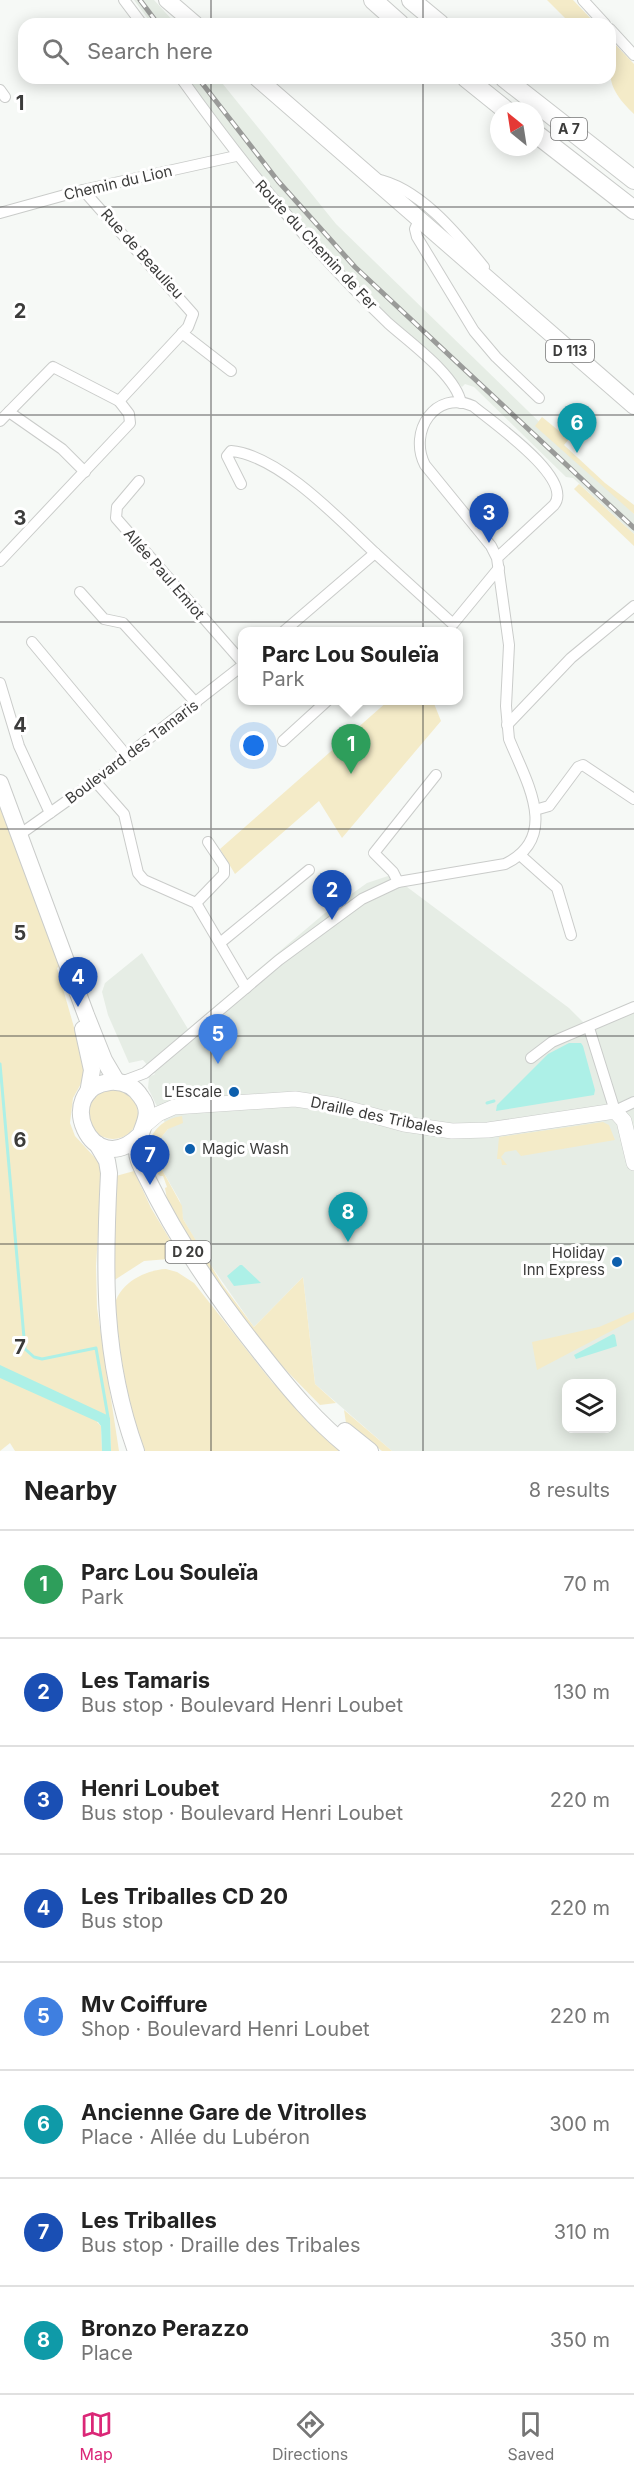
<!DOCTYPE html>
<meta charset="utf-8">
<style>
:root{--surface:#fff;--page:#f2f2f2;--text:#222;--muted:#767676;--line:#e0e0e0;--accent:#db2777}
body{margin:0;font-family:Inter,sans-serif;background:var(--page);color:var(--text)}
.controls{position:absolute;right:18px;bottom:18px;display:grid;overflow:hidden;border-radius:12px;box-shadow:0 3px 15px #0003}
.controls button{width:54px;height:54px;display:grid;place-items:center;padding:0;border:0;border-bottom:2px solid var(--line);background:var(--surface);color:var(--text);font:30px sans-serif}
.compass{position:absolute;left:490px;top:102px;width:54px;height:54px;border-radius:50%;background:var(--surface);box-shadow:0 3px 15px #0003;rotate:330deg}
.you{position:absolute;left:254px;top:746px;width:21px;height:21px;margin:-15px;border:4px solid #fff;border-radius:50%;background:#1a73e8;box-shadow:0 0 0 9px #1a73e833}
.badge{display:grid;place-items:center;width:39px;height:39px;border-radius:50%;background:var(--accent);color:#fff;font-size:20px;font-weight:700}
.pin{position:absolute;translate:-50% -50px;filter:drop-shadow(0 2px 3px #0008)}
.pin::after{content:'';position:absolute;top:32px;width:21px;height:18px;background:inherit;clip-path:polygon(0 0,100% 0,50% 100%)}
.popup{position:absolute;left:238px;top:627px;width:225px;height:78px;box-sizing:border-box;display:grid;place-content:center;border-radius:12px;background:var(--surface);filter:drop-shadow(0 2px 4px #0005);font-size:20px;white-space:nowrap;color:var(--muted)}
.popup b{font-size:22px;color:var(--text)}
.popup::after{content:'';position:absolute;left:50%;top:100%;margin-left:-12px;border:12px solid transparent;border-top-color:var(--surface)}
.list{margin:0;padding:0;list-style:none}
h2{display:flex;justify-content:space-between;align-items:center;height:78px;margin:0;padding:0 24px;font-size:26px}
h2 small{font-size:20px;font-weight:400;color:var(--muted)}
.list li{display:grid;grid-template-columns:39px 1fr auto;gap:18px;align-items:center;box-sizing:border-box;height:108px;padding:0 24px;border-top:2px solid var(--line)}
.list b{display:block;font-size:22px;white-space:nowrap}
.list p{margin:0;font-size:20px;white-space:nowrap;color:var(--muted)}
.list em{font-size:20px;font-style:normal;color:var(--muted)}
.icon{flex:none;width:33px;height:33px;fill:none;stroke:currentColor;stroke-width:2;stroke-linecap:round;stroke-linejoin:round}
.map{position:relative;flex:none;width:634px;height:1451px;overflow:hidden}
.search{position:absolute;background:var(--surface);box-shadow:0 3px 15px #0003;left:18px;right:18px;top:18px;height:66px;display:flex;align-items:center;gap:15px;box-sizing:border-box;padding:0 21px;border-radius:18px;color:var(--muted);font-size:22px}
.sheet{height:942px;background:var(--surface)}
nav{display:flex;justify-content:space-around;align-items:center;box-sizing:border-box;height:84px;border-top:2px solid var(--line);background:var(--surface);font-size:16px;color:var(--muted)}
nav a{display:grid;justify-items:center;gap:3px}
nav .on{color:var(--accent)}
.map>svg:first-child{display:block}
.built{fill:#e6ede5;fill-rule:evenodd}
.green{fill:#f4ebc8}
.water{fill:#adf0e7}
.lines{fill:none;stroke-linecap:round;stroke-linejoin:round}
.stream{stroke:#adf0e7;stroke-width:3}
.street-casing{stroke:#caccca;stroke-width:12}
.secondary-casing{stroke:#caccca;stroke-width:16}
.primary-casing{stroke:#caccca;stroke-width:18}
.highway-casing{stroke:#caccca;stroke-width:20}
.street{stroke:#fff;stroke-width:10}
.secondary{stroke:#fff;stroke-width:15}
.primary{stroke:#fff;stroke-width:16}
.highway{stroke:#fff;stroke-width:18}
.rail-casing{stroke:#9a9b99;stroke-width:5}
.rail{stroke:#fff;stroke-width:3;stroke-dasharray:9;stroke-linecap:butt}
.grid{fill:none;stroke:#3c3c3b;stroke-width:1.5;stroke-opacity:0.55}
.poi-dot{fill:#0d5fad;stroke:#fff;stroke-width:2}
.labels{text-anchor:middle;stroke-width:6;stroke-linejoin:round;paint-order:stroke}
.shield{fill:#fff;stroke:#767676;stroke-width:1.5}
.shield-label{font-size:14px;font-weight:bold;fill:#3c3c3b}
.street-label{font-size:15px;fill:#3c3c3b;stroke:#fff}
.poi-label{font-size:15px;fill:#3c3c3b;stroke:#fff;text-anchor:end}
.grid-label{font-size:20px;text-anchor:middle;font-weight:bold;fill:#3c3c3b;stroke:#fff;stroke-width:6;stroke-linejoin:round;paint-order:stroke}
</style>
<div class="map">
<svg width="634" height="1451" viewBox="0 0 634 1451">
<rect width="100%" height="100%" fill="#f6f9f6"/>
<g class="built">
<path d="M134,0H154L176,24H152Z"/>
<path d="M186,78H218L336,224L634,514V534L573,478L566,477L474,387L465,384L462,387L379,308L261,178Z"/>
<path d="M391,875L569,1008L585,1024L634,1001V1451H392L315,1384L303,1277L254,1327L205,1257L183,1219L180,1201L161,1168L155,1145L168,1129L148,1088L149,1077L155,1074L143,1060L129,1063L108,1015L102,992L105,983L142,953L188,1029L325,913L367,883ZM566,1384H612V1428H566Z"/>
</g>
<g class="green">
<path d="M547,0H573L596,24H571Z"/>
<path d="M610,39L634,64V114C605,86 610,77 610,39Z"/>
<path d="M542,417L569,439L564,445L605,483L634,505V514L535,426Z"/>
<path d="M579,484L634,534V546L574,489Z"/>
<path d="M388,701H433L441,721L342,838L319,801L235,874L220,849Z"/>
<path d="M0,805L60,966L57,968L84,1062L83,1080L73,1098L70,1123L75,1136L97,1160L102,1170L96,1266L97,1308L119,1451H111L110,1418L97,1422L101,1426L102,1451H15L10,1443L0,1451Z"/>
<circle cx="113" cy="1114" r="25"/>
<path d="M182,1116L183,1123L168,1129L155,1145L161,1168L182,1206L183,1219L222,1284L254,1327L303,1277L315,1384L336,1403L320,1405L278,1362L224,1297L168,1205L165,1188L167,1187L163,1176H160L150,1166L146,1148C153,1130 162,1119 182,1116Z"/>
<path d="M603,1122L609,1125L615,1140L521,1156L516,1150L505,1152L501,1157L507,1165H502L501,1159H497L499,1137Z"/>
<path d="M134,1171L151,1208L181,1258L144,1261L113,1281L116,1176Z"/>
<path d="M166,1269L177,1272L194,1283L272,1382L344,1451H143C132,1417 125,1384 120,1348C118,1337 113,1323 114,1312C114,1286 143,1270 166,1269Z"/>
<path d="M634,1312V1319L537,1370L532,1342L599,1327Z"/>
<path d="M344,1410L392,1451H382L346,1423Z"/>
</g>
<g class="water">
<path d="M569,1043H581L583,1046L595,1090L594,1095L496,1111L497,1105L548,1054Z"/>
<path d="M240,1265H242L261,1283L234,1286L227,1276Z"/>
<path d="M613,1334L615,1335L617,1346L576,1359L574,1355Z"/>
<path d="M0,1365L107,1415L110,1418L111,1451H102L101,1426L98,1422L0,1378Z"/>
</g>
<g class="lines">
<g class="stream">
<path d="M0,1064L25,1349L34,1357L42,1359L96,1348L108,1417"/>
<path d="M487,1103L494,1101"/>
</g>
<g class="street-casing">
<g id="street">
<path d="M124,0L142,24"/>
<path d="M583,0L605,24"/>
<path d="M610,29L634,55"/>
<path d="M181,78C243,165 310,248 388,323C409,342 456,375 461,403"/>
<path d="M0,90L5,97"/>
<path d="M375,179C419,187 457,234 484,267"/>
<path d="M83,190L193,314L188,327L119,401"/>
<path d="M0,213L83,190L236,156"/>
<path d="M419,220L415,229L417,237L474,331L496,357L539,398"/>
<path d="M182,333L231,371"/>
<path d="M9,412L62,449L85,472"/>
<path d="M0,421L53,367L119,401L129,414L130,423L0,561"/>
<path d="M139,481L117,507L116,518L243,663"/>
<path d="M241,484L227,456L231,451C279,455 341,521 375,553"/>
<path d="M80,592L104,619L123,623L196,703"/>
<path d="M283,632L375,553L453,624L499,568"/>
<path d="M32,642L127,756"/>
<path d="M0,683L19,746L50,813"/>
<path d="M507,725L571,658L634,606"/>
<path d="M283,741L328,700"/>
<path d="M95,781L124,814L138,873L144,880L196,903L246,988"/>
<path d="M535,810L549,806L578,767L583,765L634,799"/>
<path d="M19,835L88,786L243,665"/>
<path d="M520,855L557,888L571,935"/>
<path d="M398,882L393,872L374,853L436,775"/>
<path d="M196,903L224,874V866L208,842"/>
<path d="M220,943L309,870"/>
<path d="M589,1028L615,1111L634,1102"/>
<path d="M531,1058L552,1042L634,1007"/>
<path d="M121,1082L145,1073L279,960L362,899L398,882L505,864C561,837 526,781 509,739L506,706L509,645L497,558L491,546L425,465C408,432 435,389 473,406C492,422 575,479 554,505L497,558"/>
</g>
</g>
<g class="secondary-casing">
<path id="secondary" d="M145,1125L158,1114L174,1107L295,1099L335,1105L404,1124L452,1131L488,1130L615,1111L624,1121L634,1163"/>
</g>
<g class="primary-casing">
<g id="primary">
<path d="M167,0L195,24"/>
<path d="M257,78L634,406"/>
<path d="M0,783L86,1015L104,1060L117,1082"/>
<path d="M83,1029L92,1070L88,1093"/>
<path d="M140,1135C91,1184 52,1088 110,1082C123,1081 134,1086 141,1097C155,1115 139,1129 137,1148C136,1157 141,1166 145,1174C176,1238 215,1296 260,1352C289,1389 316,1422 353,1451"/>
<path d="M97,1144L107,1161L109,1173C104,1271 102,1357 136,1451"/>
<path d="M345,1431L370,1451"/>
</g>
</g>
<g class="highway-casing">
<g id="highway">
<path d="M373,0L400,24"/>
<path d="M411,0L440,24"/>
<path d="M466,78L507,111"/>
<path d="M504,78L634,180"/>
<path d="M535,133L634,210"/>
</g>
</g>
<use href="#street" class="street"/>
<use href="#secondary" class="secondary"/>
<use href="#primary" class="primary"/>
<use href="#highway" class="highway"/>
<g class="rail-casing">
<g id="rail">
<path d="M140,0L158,24"/>
<path d="M198,78L278,181L355,267L634,528"/>
</g>
</g>
<use href="#rail" class="rail"/>
</g>
<path class="grid" d="M211,0V24M423,0V24M211,78V1451M423,78V1451M0,207H634M0,415H634M0,622H634M0,829H634M0,1036H634M0,1244H634"/>
<g class="poi-dot">
<circle cx="234" cy="1092" r="6"/>
<circle cx="190" cy="1149" r="6"/>
<circle cx="617" cy="1262" r="6"/>
</g>
<g class="labels">
<g class="shield">
<rect x="551" y="118" width="36" height="22" rx="4.5"/>
<rect x="546" y="340" width="48" height="22" rx="4.5"/>
<rect x="165.5" y="1241" width="45" height="22" rx="4.5"/>
</g>
<g class="shield-label">
<text x="569" y="134">A 7</text>
<text x="570" y="356">D 113</text>
<text x="188" y="1257">D 20</text>
</g>
<g class="street-label">
<text transform="translate(118 183) rotate(-13)" y="5">Chemin du Lion</text>
<text transform="translate(316 245) rotate(47)" y="5">Route du Chemin de Fer</text>
<text transform="translate(142 254) rotate(48)" y="5">Rue de Beaulieu</text>
<text transform="translate(164 574) rotate(49)" y="5">Allée Paul Emiot</text>
<text transform="translate(132 752) rotate(-37)" y="5">Boulevard des Tamaris</text>
<text transform="translate(377 1116) rotate(12)" y="5">Draille des Tribales</text>
</g>
<g class="poi-label">
<text x="222" y="1097">L'Escale</text>
<text x="202" y="1154" text-anchor="start">Magic Wash</text>
<text x="605" y="1258">Holiday<tspan x="605" dy="17">Inn Express</tspan></text>
</g>
</g>
<g class="grid-label">
<text x="20" y="110">1</text>
<text x="20" y="318">2</text>
<text x="20" y="525">3</text>
<text x="20" y="732">4</text>
<text x="20" y="940">5</text>
<text x="20" y="1147">6</text>
<text x="20" y="1354">7</text>
</g>
</svg>
<div class="controls">
<button><svg class="icon" aria-label="layers" viewBox="0 0 24 24"><path d="M12 4l9 5-9 5-9-5zM3 14l9 5 9-5"/></svg></button>
</div>
<svg class="compass" viewBox="-18 -18 36 36"><path d="M0-13l5 13h-10z" fill="#e53935"/><path d="M0 13l5-13h-10z" fill="#767676"/></svg>
<div class="you"></div>
<div class="pin badge" style="left:351px;top:774px;background:#2e9e5b">1</div>
<div class="popup"><b>Parc Lou Souleïa</b>Park</div>
<div class="pin badge" style="left:332px;top:920px;background:#1a4fb4">2</div>
<div class="pin badge" style="left:489px;top:543px;background:#1a4fb4">3</div>
<div class="pin badge" style="left:78px;top:1007px;background:#1a4fb4">4</div>
<div class="pin badge" style="left:218px;top:1064px;background:#3f7fe0">5</div>
<div class="pin badge" style="left:577px;top:453px;background:#0f9aa8">6</div>
<div class="pin badge" style="left:150px;top:1185px;background:#1a4fb4">7</div>
<div class="pin badge" style="left:348px;top:1242px;background:#0f9aa8">8</div>
<div class="search"><svg class="icon" aria-label="search" viewBox="0 0 24 24"><circle cx="10" cy="10" r="6"/><path d="M15 15l6 6"/></svg>Search here</div>
</div>
<section class="sheet">
<h2>Nearby<small>8 results</small></h2>
<ul class="list">
<li><span class="badge" style="background:#2e9e5b">1</span><div><b>Parc Lou Souleïa</b><p>Park</p></div><em>70 m</em></li>
<li><span class="badge" style="background:#1a4fb4">2</span><div><b>Les Tamaris</b><p>Bus stop · Boulevard Henri Loubet</p></div><em>130 m</em></li>
<li><span class="badge" style="background:#1a4fb4">3</span><div><b>Henri Loubet</b><p>Bus stop · Boulevard Henri Loubet</p></div><em>220 m</em></li>
<li><span class="badge" style="background:#1a4fb4">4</span><div><b>Les Triballes CD 20</b><p>Bus stop</p></div><em>220 m</em></li>
<li><span class="badge" style="background:#3f7fe0">5</span><div><b>Mv Coiffure</b><p>Shop · Boulevard Henri Loubet</p></div><em>220 m</em></li>
<li><span class="badge" style="background:#0f9aa8">6</span><div><b>Ancienne Gare de Vitrolles</b><p>Place · Allée du Lubéron</p></div><em>300 m</em></li>
<li><span class="badge" style="background:#1a4fb4">7</span><div><b>Les Triballes</b><p>Bus stop · Draille des Tribales</p></div><em>310 m</em></li>
<li><span class="badge" style="background:#0f9aa8">8</span><div><b>Bronzo Perazzo</b><p>Place</p></div><em>350 m</em></li>
</ul>
</section>
<nav>
<a class="on"><svg class="icon" aria-label="map" viewBox="0 0 24 24"><path d="M3 6l6-2 6 2 6-2v14l-6 2-6-2-6 2zM9 4v14M15 6v14"/></svg>Map</a>
<a><svg class="icon" aria-label="directions" viewBox="0 0 24 24"><path d="M12 3l9 9-9 9-9-9zM9 14v-3h6M13 9l2 2-2 2"/></svg>Directions</a>
<a><svg class="icon" aria-label="saved" viewBox="0 0 24 24"><path d="M7 4h10v16l-5-4-5 4z"/></svg>Saved</a>
</nav>
